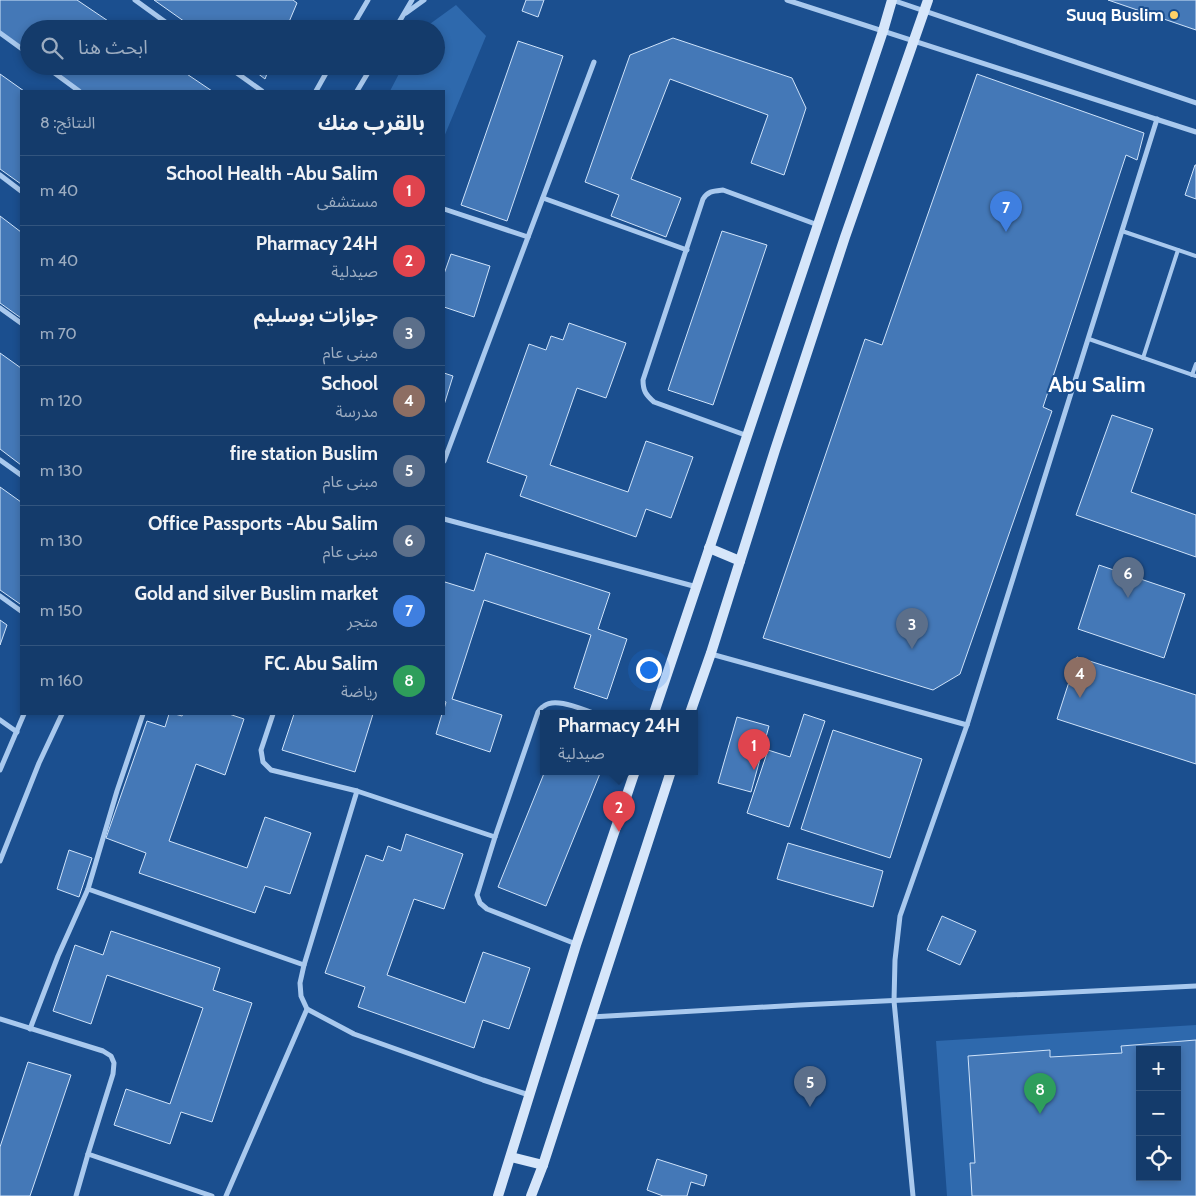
<!DOCTYPE html>
<html lang="ar">
<meta charset="utf-8">
<style>
:root{--surface:#143b6b;--page:#214673;--text:#f1f3f6;--muted:#9dadc1;--line:#33557e;--accent:#ffd166}
body{margin:0;font-family:Cabin,"Noto Sans Arabic",sans-serif;background:var(--page);color:var(--text);direction:rtl}
.controls{position:absolute;right:15px;bottom:15px;display:grid;overflow:hidden;border-radius:0px;box-shadow:0 2px 8px #0003}
.controls button{width:45px;height:45px;display:grid;place-items:center;padding:0;border:0;border-bottom:1px solid var(--line);background:var(--surface);color:var(--text);font:25px sans-serif}
.you{position:absolute;left:648px;top:669px;width:18px;height:18px;margin:-12px;border:4px solid #fff;border-radius:50%;background:#1a73e8;box-shadow:0 0 0 8px #1a73e833}
.badge{display:grid;place-items:center;width:32px;height:32px;border-radius:50%;background:var(--accent);color:#fff;font-size:16px;font-weight:700}
.pin{position:absolute;translate:-50% -41px;filter:drop-shadow(0 1px 2px #0008)}
.pin::after{content:'';position:absolute;top:26px;width:18px;height:15px;background:inherit;clip-path:polygon(0 0,100% 0,50% 100%)}
.popup{position:absolute;left:540px;top:710px;width:158px;height:65px;box-sizing:border-box;display:grid;place-content:center;border-radius:0px;background:var(--surface);filter:drop-shadow(0 1px 4px #0005);font-size:16px;white-space:nowrap;color:var(--muted)}
.popup b{font-size:19px;color:var(--text)}
.popup::after{content:'';position:absolute;left:50%;top:100%;margin-left:-10px;border:10px solid transparent;border-top-color:var(--surface)}
.list{margin:0;padding:0;list-style:none}
h2{display:flex;justify-content:space-between;align-items:center;height:65px;margin:0;padding:0 20px;font-size:21px}
h2 small{font-size:16px;font-weight:400;color:var(--muted)}
.list li{display:grid;grid-template-columns:32px 1fr auto;gap:15px;align-items:center;box-sizing:border-box;height:70px;padding:0 20px;border-top:1px solid var(--line)}
.list b{display:block;font-size:19px;white-space:nowrap}
.list p{margin:0;font-size:16px;white-space:nowrap;color:var(--muted)}
.list em{font-size:16px;font-style:normal;color:var(--muted)}
.icon{flex:none;width:28px;height:28px;fill:none;stroke:currentColor;stroke-width:2;stroke-linecap:round;stroke-linejoin:round}
.map{position:relative;flex:none;width:1196px;height:1196px;overflow:hidden;direction:ltr}
.search{position:absolute;background:var(--surface);box-shadow:0 2px 8px #0003;left:20px;top:20px;width:425px;height:55px;display:flex;align-items:center;gap:12px;box-sizing:border-box;padding:0 18px;border-radius:28px;color:var(--muted);font-size:19px}
.panel{position:absolute;background:var(--surface);box-shadow:0 2px 8px #0003;left:20px;top:90px;width:425px;height:625px;border-radius:0px;direction:rtl}
.map>svg:first-child{display:block}
.green{fill:#2e69ad;fill-rule:evenodd}
.building{fill:#4478b7;stroke:#cfe3fa;fill-rule:evenodd}
.lines{fill:none;stroke-linecap:round;stroke-linejoin:round}
.service{stroke:#a9c9ee;stroke-width:4}
.minor{stroke:#a9c9ee;stroke-width:5}
.secondary{stroke:#d6e6fa;stroke-width:10}
.poi-dot{fill:#ffd166;stroke:#1b4f8f;stroke-width:2}
.labels{text-anchor:middle;stroke-width:4;stroke-linejoin:round;paint-order:stroke}
.poi-label{font-size:18px;font-weight:bold;fill:#fff;stroke:#1b4f8f;text-anchor:end}
.district-label{font-size:22px;font-weight:bold;fill:#fff;stroke:#1b4f8f}
</style>
<div class="map">
<svg width="1196" height="1196" viewBox="0 0 1196 1196">
<rect width="100%" height="100%" fill="#1b4f8f"/>
<g class="green">
<path d="M456,5L486,36L444,137V91H390L403,66H436V29H423Z"/>
<path d="M1196,1025V1196H947L936,1041ZM1140,1050H1177V1177H1140Z"/>
</g>
<g class="building">
<path d="M0,0H77L120,29H29V55L0,34Z"/>
<path d="M154,0H293L297,3L286,29H195Z"/>
<path d="M526,0H544L538,17L522,11Z"/>
<path d="M1108,0H1196V30Z"/>
<path d="M673,38L792,78L806,108L784,175L751,163L768,115L670,79L631,179L681,198L666,237L611,216L619,195L585,182L630,55Z"/>
<path d="M518,41L563,56L507,221L461,205Z"/>
<path d="M45,66H175L212,91H80Z"/>
<path d="M248,66H270L265,79Z"/>
<path d="M0,74L24,91H21V184L0,169Z"/>
<path d="M977,74L1144,133L1137,160L1126,155L1043,407L1052,411L960,674L933,690L763,638L865,339L882,345Z"/>
<path d="M1195,165H1196V199L1185,195Z"/>
<path d="M0,216L21,232V318L0,303Z"/>
<path d="M722,231L767,245L713,405L668,390Z"/>
<path d="M451,254L490,266L474,317L444,307V274Z"/>
<path d="M569,323L626,343L606,398L577,388L550,465L628,492L646,441L693,457L671,518L646,509L636,537L520,496L527,476L487,462L529,344L546,350L551,336L563,340Z"/>
<path d="M0,353L21,368V465L0,449Z"/>
<path d="M444,373L453,376L444,405Z"/>
<path d="M1112,415L1153,429L1131,492L1196,515V557L1076,515Z"/>
<path d="M0,487L21,502V602L20,604L0,590Z"/>
<path d="M486,553L610,593L598,629L627,639L607,699L574,688L591,635L484,600L452,699L502,715L490,752L436,734L442,714H444V709L446,702L444,701V585L445,582L474,591Z"/>
<path d="M1099,565L1185,594L1164,658L1078,629Z"/>
<path d="M0,620L7,625L0,645Z"/>
<path d="M1077,657L1196,695V764L1057,719Z"/>
<path d="M169,714H175L182,716L183,714H229L244,719L225,775L196,764L169,841L247,868L265,817L311,833L290,894L265,886L255,913L139,873L146,853L106,838L147,721L165,727Z"/>
<path d="M294,714H373L355,772L282,750Z"/>
<path d="M804,714L825,721L789,827L747,813L768,750L790,757Z"/>
<path d="M737,717L769,726L751,792L718,783Z"/>
<path d="M833,730L922,759L890,858L801,829Z"/>
<path d="M545,771H601L546,906L498,887Z"/>
<path d="M406,834L463,854L444,909L414,899L387,975L465,1003L483,952L530,968L509,1029L483,1020L474,1048L358,1007L365,987L325,973L366,855L383,861L388,846L401,851Z"/>
<path d="M788,843L883,871L873,907L777,879Z"/>
<path d="M69,850L92,858L79,897L57,889Z"/>
<path d="M942,916L976,931L960,965L927,950Z"/>
<path d="M111,931L220,968L213,990L252,1003L212,1122L181,1112L170,1144L114,1125L126,1089L170,1104L203,1008L107,975L91,1024L53,1011L75,945L103,955Z"/>
<path d="M1196,1040V1196H972L970,1163H975L968,1056L1050,1050V1057L1122,1053L1121,1046ZM1140,1050H1177V1177H1140Z"/>
<path d="M28,1062L71,1075L30,1196H0V1147Z"/>
<path d="M657,1159L707,1175L704,1186L691,1182L687,1196H663L647,1190Z"/>
</g>
<g class="lines">
<g class="service">
<path d="M1122,231L1196,256"/>
<path d="M1089,339L1196,376"/>
<path d="M1143,358L1178,250"/>
<path d="M1192,375L1196,364"/>
</g>
<g class="minor">
<path d="M135,0L175,29"/>
<path d="M787,0L1196,132"/>
<path d="M892,0L1196,103"/>
<path d="M406,13L424,0"/>
<path d="M351,29L368,0"/>
<path d="M395,29L412,0"/>
<path d="M0,33L29,54"/>
<path d="M45,66L79,91"/>
<path d="M227,66L262,91"/>
<path d="M316,91L330,66"/>
<path d="M357,91L372,66"/>
<path d="M0,175L21,191"/>
<path d="M543,198L687,250"/>
<path d="M444,209L528,237L594,62"/>
<path d="M0,308L21,323"/>
<path d="M748,436L654,402C646,395 643,391 643,380L703,199C708,191 713,191 723,190L818,225"/>
<path d="M0,460L21,475"/>
<path d="M444,461L528,237"/>
<path d="M444,519L697,587"/>
<path d="M0,596L21,611"/>
<path d="M711,654L967,725"/>
<path d="M143,714L117,791L88,889L304,965"/>
<path d="M273,714L261,750L263,762L271,770L357,791L495,837"/>
<path d="M0,720L17,732"/>
<path d="M0,770L24,714"/>
<path d="M357,791L304,965L300,983L301,996L307,1009L354,1034L483,1080L529,1095"/>
<path d="M0,861L39,763L62,714"/>
<path d="M576,944L487,909L480,903L477,895L495,837L538,712C540,710 541,707 544,706C555,697 581,709 594,713"/>
<path d="M591,1017L800,1005L1196,986"/>
<path d="M0,1019L103,1051L111,1056L114,1063L113,1074L88,1154L212,1196"/>
<path d="M30,1029L58,956L88,889"/>
<path d="M76,1196L88,1154"/>
<path d="M226,1196L307,1009"/>
<path d="M913,1196L894,1001L895,960L900,916L967,725L1157,119"/>
</g>
<g class="secondary">
<path d="M709,548L740,561"/>
<path d="M654,713L883,31L892,0"/>
<path d="M690,713L711,653L775,450L845,237L928,0"/>
<path d="M511,1157L543,1165"/>
<path d="M498,1196L576,945L635,771"/>
<path d="M531,1196L543,1165L671,771"/>
</g>
</g>
<circle class="poi-dot" cx="1174" cy="15" r="5"/>
<g class="labels">
<g class="poi-label">
<text x="1164" y="21">Suuq Buslim</text>
</g>
<g class="district-label">
<text x="1097" y="392">Abu Salim</text>
</g>
</g>
</svg>
<div class="controls">
<button>+</button>
<button>−</button>
<button><svg class="icon" aria-label="locate" viewBox="0 0 24 24"><circle cx="12" cy="12" r="6"/><path d="M12 2v4M12 18v4M2 12h4M18 12h4"/></svg></button>
</div>
<div class="you"></div>
<div class="pin badge" style="left:754px;top:770px;background:#e0444e">1</div>
<div class="pin badge" style="left:619px;top:832px;background:#e0444e">2</div>
<div class="popup"><b>Pharmacy 24H</b>صيدلية</div>
<div class="pin badge" style="left:912px;top:649px;background:#5c6f8a">3</div>
<div class="pin badge" style="left:1080px;top:698px;background:#8d6e63">4</div>
<div class="pin badge" style="left:810px;top:1107px;background:#5c6f8a">5</div>
<div class="pin badge" style="left:1128px;top:598px;background:#5c6f8a">6</div>
<div class="pin badge" style="left:1006px;top:232px;background:#3f7fe0">7</div>
<div class="pin badge" style="left:1040px;top:1114px;background:#2e9e5b">8</div>
<div class="search"><svg class="icon" aria-label="search" viewBox="0 0 24 24"><circle cx="10" cy="10" r="6"/><path d="M15 15l6 6"/></svg>ابحث هنا</div>
<section class="panel">
<h2>بالقرب منك<small>النتائج: 8</small></h2>
<ul class="list">
<li><span class="badge" style="background:#e0444e">1</span><div><b>School Health -Abu Salim</b><p>مستشفى</p></div><em>40 m</em></li>
<li><span class="badge" style="background:#e0444e">2</span><div><b>Pharmacy 24H</b><p>صيدلية</p></div><em>40 m</em></li>
<li><span class="badge" style="background:#5c6f8a">3</span><div><b>جوازات بوسليم</b><p>مبنى عام</p></div><em>70 m</em></li>
<li><span class="badge" style="background:#8d6e63">4</span><div><b>School</b><p>مدرسة</p></div><em>120 m</em></li>
<li><span class="badge" style="background:#5c6f8a">5</span><div><b>fire station Buslim</b><p>مبنى عام</p></div><em>130 m</em></li>
<li><span class="badge" style="background:#5c6f8a">6</span><div><b>Office Passports -Abu Salim</b><p>مبنى عام</p></div><em>130 m</em></li>
<li><span class="badge" style="background:#3f7fe0">7</span><div><b>Gold and silver Buslim market</b><p>متجر</p></div><em>150 m</em></li>
<li><span class="badge" style="background:#2e9e5b">8</span><div><b>FC. Abu Salim</b><p>رياضة</p></div><em>160 m</em></li>
</ul>
</section>
</div>
